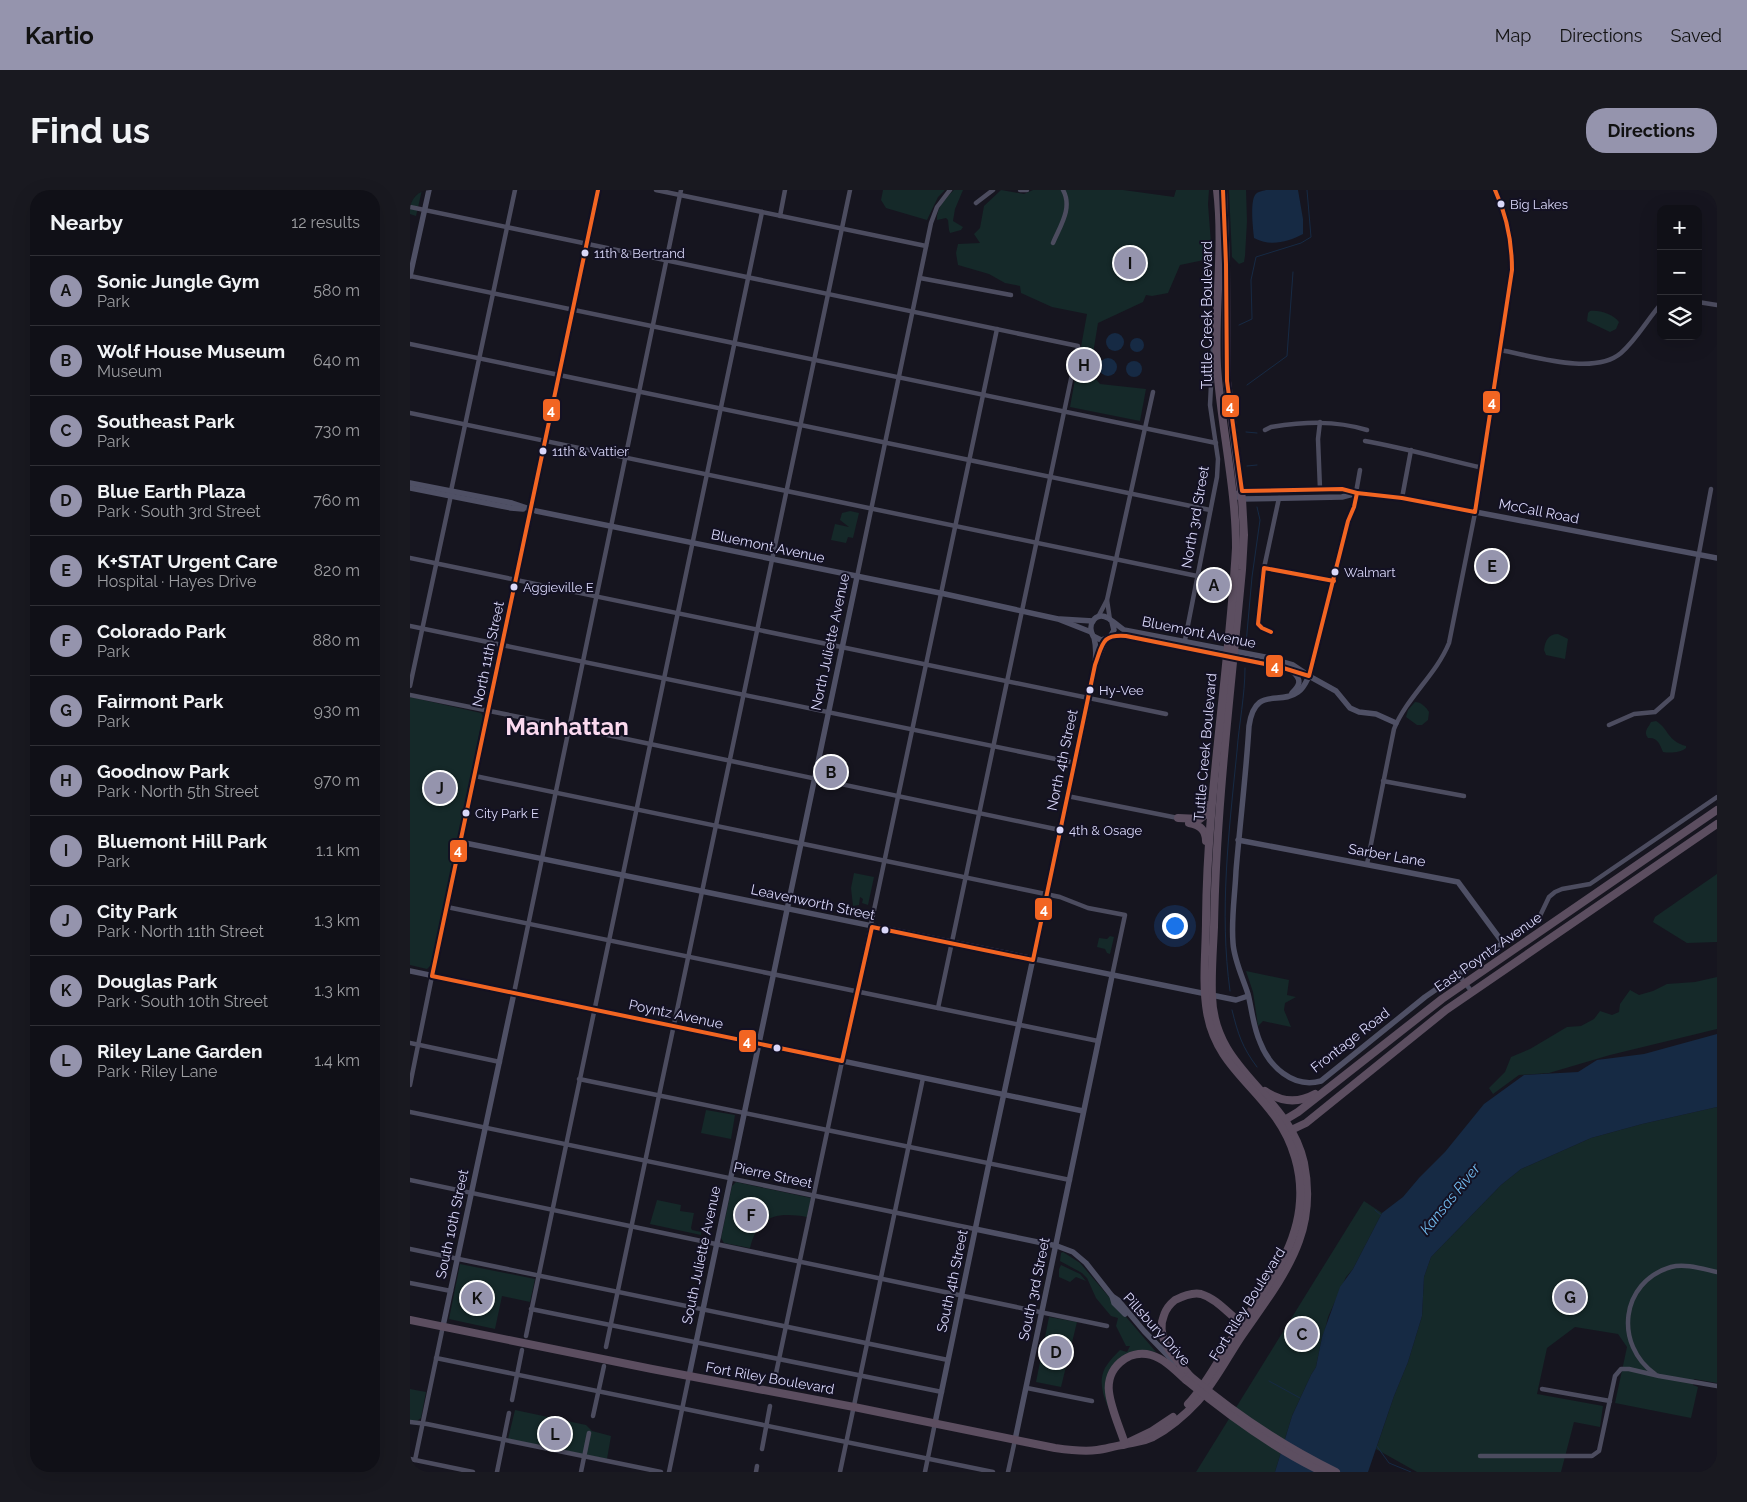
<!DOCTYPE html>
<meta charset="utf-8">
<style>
:root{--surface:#101017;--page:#191920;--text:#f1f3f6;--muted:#9c9da1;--line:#303036;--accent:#9594ad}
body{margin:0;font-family:Raleway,sans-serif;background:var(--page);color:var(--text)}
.controls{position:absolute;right:15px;top:15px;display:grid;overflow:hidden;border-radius:10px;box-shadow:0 5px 20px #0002}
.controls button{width:45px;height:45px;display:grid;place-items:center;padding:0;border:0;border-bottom:1px solid var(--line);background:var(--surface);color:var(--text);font:25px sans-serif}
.you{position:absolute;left:764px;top:735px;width:18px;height:18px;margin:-12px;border:4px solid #fff;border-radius:50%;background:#1a73e8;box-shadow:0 0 0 8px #1a73e833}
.badge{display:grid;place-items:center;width:32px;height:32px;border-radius:50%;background:var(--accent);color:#111;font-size:16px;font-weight:700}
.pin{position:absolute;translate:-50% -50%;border:2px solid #fff;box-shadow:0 1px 5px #0006}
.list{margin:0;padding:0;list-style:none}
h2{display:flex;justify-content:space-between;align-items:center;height:65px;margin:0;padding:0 20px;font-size:21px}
h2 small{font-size:16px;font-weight:400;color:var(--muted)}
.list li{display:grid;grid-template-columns:32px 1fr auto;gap:15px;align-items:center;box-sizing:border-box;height:70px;padding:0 20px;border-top:1px solid var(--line)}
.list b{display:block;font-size:19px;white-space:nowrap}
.list p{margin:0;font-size:16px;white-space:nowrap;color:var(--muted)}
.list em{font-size:16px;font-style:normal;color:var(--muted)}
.icon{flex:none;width:28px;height:28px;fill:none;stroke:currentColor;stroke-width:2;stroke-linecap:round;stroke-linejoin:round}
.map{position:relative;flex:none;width:1307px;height:1282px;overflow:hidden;border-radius:20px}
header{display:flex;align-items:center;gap:30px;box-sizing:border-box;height:70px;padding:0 25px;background:var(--accent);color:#111}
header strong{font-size:24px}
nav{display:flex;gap:28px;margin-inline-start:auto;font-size:18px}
.intro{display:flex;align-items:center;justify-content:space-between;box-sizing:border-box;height:120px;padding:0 30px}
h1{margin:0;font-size:35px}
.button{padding:12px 22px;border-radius:20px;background:var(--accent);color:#111;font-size:18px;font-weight:700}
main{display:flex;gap:30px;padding:0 30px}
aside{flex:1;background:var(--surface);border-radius:20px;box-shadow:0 5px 20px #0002}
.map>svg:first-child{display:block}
.green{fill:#152929}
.water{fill:#162a44}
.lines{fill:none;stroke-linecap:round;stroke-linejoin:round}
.stream{stroke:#162a44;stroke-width:1}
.street{stroke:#4c4c5f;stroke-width:4.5}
.secondary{stroke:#4f5065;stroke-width:5.5}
.highway{stroke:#5c4e60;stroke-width:8}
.highway-bridge{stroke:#5c4e60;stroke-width:8}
.bus-1-casing{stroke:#131123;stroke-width:8}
.bus-1{stroke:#f26522;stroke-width:4}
.bus-dot{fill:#dad8fa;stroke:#131123;stroke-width:2}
.labels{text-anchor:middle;stroke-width:4;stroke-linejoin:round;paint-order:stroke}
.bus-label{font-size:13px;fill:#dad8fa;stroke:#131123;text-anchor:start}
.street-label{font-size:14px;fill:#dad8fa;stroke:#131123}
.water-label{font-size:15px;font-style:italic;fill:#72bbee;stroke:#131123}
.town-label{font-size:24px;font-weight:bold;fill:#fbdaf0;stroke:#131123}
.line-badge{stroke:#131123;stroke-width:2}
.badge-label{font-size:14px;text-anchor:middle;font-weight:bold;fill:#fff}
</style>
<header>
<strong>Kartio</strong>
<nav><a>Map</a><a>Directions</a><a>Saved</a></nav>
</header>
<div class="intro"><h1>Find us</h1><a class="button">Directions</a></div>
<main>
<aside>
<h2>Nearby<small>12 results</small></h2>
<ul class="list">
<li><span class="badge">A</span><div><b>Sonic Jungle Gym</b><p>Park</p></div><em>580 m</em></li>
<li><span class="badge">B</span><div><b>Wolf House Museum</b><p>Museum</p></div><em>640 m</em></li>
<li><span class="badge">C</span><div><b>Southeast Park</b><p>Park</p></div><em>730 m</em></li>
<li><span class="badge">D</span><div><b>Blue Earth Plaza</b><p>Park · South 3rd Street</p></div><em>760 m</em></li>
<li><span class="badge">E</span><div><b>K+STAT Urgent Care</b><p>Hospital · Hayes Drive</p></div><em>820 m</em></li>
<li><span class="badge">F</span><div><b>Colorado Park</b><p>Park</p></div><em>880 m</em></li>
<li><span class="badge">G</span><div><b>Fairmont Park</b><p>Park</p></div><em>930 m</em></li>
<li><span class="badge">H</span><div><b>Goodnow Park</b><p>Park · North 5th Street</p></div><em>970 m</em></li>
<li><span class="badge">I</span><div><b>Bluemont Hill Park</b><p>Park</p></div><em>1.1 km</em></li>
<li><span class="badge">J</span><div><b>City Park</b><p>Park · North 11th Street</p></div><em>1.3 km</em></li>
<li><span class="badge">K</span><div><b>Douglas Park</b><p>Park · South 10th Street</p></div><em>1.3 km</em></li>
<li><span class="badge">L</span><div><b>Riley Lane Garden</b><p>Park · Riley Lane</p></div><em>1.4 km</em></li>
</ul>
</aside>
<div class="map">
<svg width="1307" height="1282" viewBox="0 0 1307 1282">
<rect width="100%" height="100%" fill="#16151f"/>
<g class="green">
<path d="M0,0H12L6,26L0,24Z"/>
<path d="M473,0H535L528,7L517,30L476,18L471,10Z"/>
<path d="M544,0H553L545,19L543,31L553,37L551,40L540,43L539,40L538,30L536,28L527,30C526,18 536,8 544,0Z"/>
<path d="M591,0L614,4L623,0H713L764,7L766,0H799L798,14L801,53L798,59L803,60V70H794L770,75L758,103L742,106L736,105L733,112L688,133L680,182L690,194L736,199L730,231L660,217L677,124L642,117L611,103L610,96L595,93L579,84L548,75L546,63L548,54L570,53L564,44L570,38L574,16Z"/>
<path d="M819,0H836L837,31L835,66L834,72L829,74L822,67Z"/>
<path d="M1180,121C1191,120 1202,124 1209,132L1206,139L1200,142L1177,131L1178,123Z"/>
<path d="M440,321L449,323L443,348L438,347L436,353L421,350L425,334L439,337L430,330L432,323Z"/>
<path d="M1148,444L1158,449L1155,469L1136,465L1134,460C1135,451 1138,444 1148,444Z"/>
<path d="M0,507L71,523L73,526L22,774L17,779L0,775Z"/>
<path d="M1005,512C1011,512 1016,517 1019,522L1018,530L1012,535H1007L996,527L998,520Z"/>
<path d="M1246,531C1259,539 1257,551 1276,556V558C1270,563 1260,563 1253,562C1250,555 1248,547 1238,548C1233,542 1238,538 1241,532Z"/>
<path d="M444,683L464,687L458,715L452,713L453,709L450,707L449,715L443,716L441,698Z"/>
<path d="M1307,684V752L1277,753L1243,732L1245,727Z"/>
<path d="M700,746L704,747L700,764L697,763L695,759L687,757L689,748L697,749Z"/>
<path d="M836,781L879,790L877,805L886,807L875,813L874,820L881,837L853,831L848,836L843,802Z"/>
<path d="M1307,787V839L1200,865L1139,883L1109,885L1083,904L1079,898L1095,882L1101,867L1120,859L1157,837L1171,836L1184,829L1190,821L1202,825L1209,822L1210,814L1220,800L1229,805L1243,801L1257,794L1285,792Z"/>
<path d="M1307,917V1193L1284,1189L1283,1195L1288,1197L1281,1228L1205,1213L1217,1157L1208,1144L1165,1137L1137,1158L1127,1204L1193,1216L1190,1237L1164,1232L1151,1282H1007L966,1259L984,1206L998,1172L1012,1126L1014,1087L1021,1067L1091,995L1111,979L1181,948L1232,934Z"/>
<path d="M296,920L325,925L321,949L291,943Z"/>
<path d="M326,992L401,1008L397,1027C367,1022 348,1025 340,1058L314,1053L311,1048L322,996Z"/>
<path d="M247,1010L271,1015L270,1021L284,1023L281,1038L282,1040L291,1042V1045L240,1034Z"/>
<path d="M954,1011L972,1023L943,1079L936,1087L918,1127L915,1140L912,1147L906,1177L901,1185L882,1226L865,1282H786Z"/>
<path d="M653,1062L670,1073L746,1162L730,1160L719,1163L705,1172L699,1182L707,1237C700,1220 685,1197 695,1178C699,1171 705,1165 710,1160L717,1162L720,1156H716L706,1136L708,1128L701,1126L686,1108L677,1088L672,1083L650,1071L651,1063Z"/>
<path d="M50,1074L125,1089L120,1112L92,1106L85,1139L39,1129Z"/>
<path d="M651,1075L670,1084L676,1091L666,1087L660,1092L649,1087V1079Z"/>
<path d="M639,1127L667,1132L651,1197L626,1192Z"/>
<path d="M0,1199L16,1202L11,1228L7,1231L0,1230Z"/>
<path d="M105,1220L176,1235L182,1241L201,1246L197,1269L98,1249Z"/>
</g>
<g class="water">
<path d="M856,0H888L893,29V44C878,52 860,57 844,48C843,39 840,13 845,5C847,2 852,1 856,0Z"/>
<circle cx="705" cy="152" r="9"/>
<circle cx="727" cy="155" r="7"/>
<circle cx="698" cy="177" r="9"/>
<circle cx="724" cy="179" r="8"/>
<path d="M1307,844V917L1232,934L1181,948L1111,979L1091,995L1021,1067L1014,1087L1012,1126L998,1172L984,1206L958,1282H865L882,1226L901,1185L906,1177L912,1147L930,1097L943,1079L972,1023L993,1007L1009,988L1035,962L1074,914L1114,885L1168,882L1187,870L1234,864Z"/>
</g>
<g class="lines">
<g class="stream">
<path d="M829,135L842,129L841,90L846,67L891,53L901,47L897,0"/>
<path d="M837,195L877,166L883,82"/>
<path d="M836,242L847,243"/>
<path d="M837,276L847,275"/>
<path d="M836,454L842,387L850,330L847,317"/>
<path d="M820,801C809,721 819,641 827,561C829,534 835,505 835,478"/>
<path d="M822,820C828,844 832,857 847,877"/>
<path d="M965,1020L972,1026"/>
<path d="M859,1191L890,1208"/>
<path d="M966,1255L979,1273L1001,1282"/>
</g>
<g class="street">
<path d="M246,0L516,56"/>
<path d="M610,0H617"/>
<path d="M566,13L583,0"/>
<path d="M0,17L668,156L528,818"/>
<path d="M370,26L375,0"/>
<path d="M643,53C650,36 663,18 653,0"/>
<path d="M0,86L806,253"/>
<path d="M510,88L601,105"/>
<path d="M1288,112L1307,115"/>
<path d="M0,154L800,320"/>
<path d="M1090,160C1123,166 1184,186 1211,163C1227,149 1237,130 1251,114"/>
<path d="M0,223L787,386"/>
<path d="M855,240L861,237C894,232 924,230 957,240"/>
<path d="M955,251C995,258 1033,269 1073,278"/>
<path d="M910,299L908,249L910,232"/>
<path d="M41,301L105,0"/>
<path d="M992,308L1001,260"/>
<path d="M121,320L188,0"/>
<path d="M0,368L756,524"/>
<path d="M447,387L521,33L527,17L540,0"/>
<path d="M697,410L700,430"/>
<path d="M688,427L697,410L743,202"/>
<path d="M0,436L665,573"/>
<path d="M861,442L852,438L848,434L854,378L869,308"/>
<path d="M757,452H773L775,450L807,287L808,269L800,215L803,156"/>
<path d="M899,486L938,331L944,314L950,280"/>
<path d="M0,496L41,305"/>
<path d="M0,505L154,536L160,535L164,538L650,640"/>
<path d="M1199,535L1224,524L1245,522L1262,507L1301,299"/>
<path d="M65,586L650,707L678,718L715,725L702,786"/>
<path d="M973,591L1054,606"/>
<path d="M657,606L768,628"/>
<path d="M957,674L984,539C997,507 1026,485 1039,453L1067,313L1102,80C1103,51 1098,26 1085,0"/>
<path d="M37,717L688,851"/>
<path d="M1093,753L1129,728L1139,707L1145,702L1152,699L1180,694L1307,607"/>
<path d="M1048,784L1062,802"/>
<path d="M104,803L271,0"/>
<path d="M0,853L90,872"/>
<path d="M169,889L660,990"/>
<path d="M0,895L22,786"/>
<path d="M0,922L565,1039"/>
<path d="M0,990L697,1136"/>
<path d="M0,1059L538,1170"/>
<path d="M0,1093L41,1101"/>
<path d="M121,1119L532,1202"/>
<path d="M116,1146L352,22"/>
<path d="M196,1157L440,0"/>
<path d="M26,1168L583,1282"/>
<path d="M1245,1184C1204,1155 1210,1092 1261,1077C1275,1073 1293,1079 1307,1082"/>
<path d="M365,1188L587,139"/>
<path d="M617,1198L682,1211"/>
<path d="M1132,1199L1200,1211"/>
<path d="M102,1210L112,1160"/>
<path d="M183,1226L194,1176"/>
<path d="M0,1232L17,1234L251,1282"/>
<path d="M352,1259L360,1216"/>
<path d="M1070,1266H1182L1189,1261L1205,1186L1211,1179H1219L1249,1186L1307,1196"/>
<path d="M0,1269L63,1282"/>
<path d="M5,1270L33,1136"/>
<path d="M87,1282L99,1223"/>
<path d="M171,1282L179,1243"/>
<path d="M259,1282L279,1186"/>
<path d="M346,1282L347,1276"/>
<path d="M430,1282L513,888"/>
<path d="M515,1282L525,1233"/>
<path d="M598,1282L605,1250"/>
</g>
<g class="secondary">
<path d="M0,86L19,0"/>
<path d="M0,293L102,313L126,321L535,404L648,429L681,442"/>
<path d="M0,298L101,318L113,319"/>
<path d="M828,303L838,300L932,299L947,303L992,308L1307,368"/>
<path d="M823,304L832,309L932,307L947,303"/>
<path d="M650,429L683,431"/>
<path d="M702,432L704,440L700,447L691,450L683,446C677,435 685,421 698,428C703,431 708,436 714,440L855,467L883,475L898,485"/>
<path d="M702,445L716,446L750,453L878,479L899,486L926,501L940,518L949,522L966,524L986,533"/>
<path d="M687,471L696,449"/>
<path d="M882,503C890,495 892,490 883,482"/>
<path d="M828,650L1048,692L1093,753L1015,807L911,891C883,899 859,876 850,852C843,836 842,820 838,804C833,788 824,770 823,753C821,729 825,705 826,681C830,633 836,585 839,536C845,495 869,516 888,502C894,498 896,492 899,486"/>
<path d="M50,652L826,810L838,806"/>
<path d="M0,781L673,921"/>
<path d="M22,786L121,320"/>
<path d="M565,1039L647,1056L663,1062L676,1073L702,1106L708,1110L734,1141L765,1173"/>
<path d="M702,1106L704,1113L715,1124"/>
<path d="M33,1136L104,803"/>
<path d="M279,1186L447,387"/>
<path d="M525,1233L579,973L679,508C682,488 689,468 684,447"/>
<path d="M605,1250L702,786"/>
</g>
<g class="highway">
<path d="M768,628L790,629L795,625L799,615"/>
<path d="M779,633C790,635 796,640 796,651"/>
<path d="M855,901C871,912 887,914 905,904"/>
<path d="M873,931L888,922L1032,809L1307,620"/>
<path d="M879,941L896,933L1036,820L1307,634"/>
<path d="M0,1130L242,1179L444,1217L645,1258C659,1260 673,1262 687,1260C696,1259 704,1256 713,1255C725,1252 730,1253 743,1247C760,1238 775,1225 788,1211C804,1193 816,1170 829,1150C850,1119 877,1085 889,1051C898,1026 899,998 894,973C878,902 804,883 802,806C801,783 803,760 804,737C806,618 821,499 832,380L834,345L832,309L817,191L816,74L813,0"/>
<path d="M780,1186C766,1169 744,1149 754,1125C756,1119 760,1114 765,1110C773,1106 782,1102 791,1104C808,1109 820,1126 835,1136"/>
<path d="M778,1214C795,1196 808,1171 821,1150C849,1107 887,1064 890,1011C892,982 883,952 866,928C840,891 805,871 797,822C792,793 796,760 796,730C797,606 819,482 826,358C826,297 811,237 807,176C804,117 814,58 807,0"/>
<path d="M717,1253L742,1241L763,1227"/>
<path d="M715,1254C710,1238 701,1219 699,1202C696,1178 718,1159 741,1165C755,1169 766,1181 776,1190"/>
</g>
<g class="highway-bridge">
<path d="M780,1186C825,1224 873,1256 926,1282"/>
<path d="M776,1190C818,1225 863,1258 913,1282"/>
</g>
<g class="bus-1-casing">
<g id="bus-1">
<path d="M188,0L22,786L432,871L462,737L623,770L685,475C693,454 691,444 716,446L870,477L899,486L938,331L944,317L947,303"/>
<path d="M813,0L816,74L817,191L832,301L932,299L947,303L992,308L1065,322L1102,80C1102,51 1097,26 1085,0"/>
<path d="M861,442L852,438L848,434L854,378L924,391"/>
</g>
</g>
<use href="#bus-1" class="bus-1"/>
</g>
<g class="bus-dot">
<circle cx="1091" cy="14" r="4.5"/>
<circle cx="175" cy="63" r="4.5"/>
<circle cx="133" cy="261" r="4.5"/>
<circle cx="925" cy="382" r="4.5"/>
<circle cx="104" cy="397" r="4.5"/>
<circle cx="680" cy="500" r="4.5"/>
<circle cx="56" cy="623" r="4.5"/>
<circle cx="650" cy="640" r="4.5"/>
<circle cx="475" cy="740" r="4.5"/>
<circle cx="367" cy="858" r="4.5"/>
</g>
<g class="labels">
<g class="bus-label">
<text x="1100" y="19">Big Lakes</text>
<text x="184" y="68">11th &amp; Bertrand</text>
<text x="142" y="266">11th &amp; Vattier</text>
<text x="934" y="387">Walmart</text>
<text x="113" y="402">Aggieville E</text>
<text x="689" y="505">Hy-Vee</text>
<text x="65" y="628">City Park E</text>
<text x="659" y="645">4th &amp; Osage</text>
</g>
<g class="street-label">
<text transform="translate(797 125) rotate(-90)" y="5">Tuttle Creek Boulevard</text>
<text transform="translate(1129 321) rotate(11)" y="5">McCall Road</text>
<text transform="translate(785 327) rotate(-80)" y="5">North 3rd Street</text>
<text transform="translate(358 356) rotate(12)" y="5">Bluemont Avenue</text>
<text transform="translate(789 442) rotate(11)" y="5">Bluemont Avenue</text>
<text transform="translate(420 452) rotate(-78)" y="5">North Juliette Avenue</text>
<text transform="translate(78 464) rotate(-78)" y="5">North 11th Street</text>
<text transform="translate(795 557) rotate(-85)" y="5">Tuttle Creek Boulevard</text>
<text transform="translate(652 570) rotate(-78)" y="5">North 4th Street</text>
<text transform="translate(977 665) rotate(10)" y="5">Sarber Lane</text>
<text transform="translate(403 712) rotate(12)" y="5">Leavenworth Street</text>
<text transform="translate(1078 762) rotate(-35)" y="5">East Poyntz Avenue</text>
<text transform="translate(266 824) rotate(12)" y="5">Poyntz Avenue</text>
<text transform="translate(940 850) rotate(-38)" y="5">Frontage Road</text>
<text transform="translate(363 985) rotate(12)" y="5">Pierre Street</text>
<text transform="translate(42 1034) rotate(-78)" y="5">South 10th Street</text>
<text transform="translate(291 1065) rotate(-78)" y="5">South Juliette Avenue</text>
<text transform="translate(542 1091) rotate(-78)" y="5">South 4th Street</text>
<text transform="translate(624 1099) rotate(-78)" y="5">South 3rd Street</text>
<text transform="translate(837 1114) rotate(-58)" y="5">Fort Riley Boulevard</text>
<text transform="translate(747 1139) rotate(48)" y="5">Pillsbury Drive</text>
<text transform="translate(360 1188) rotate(10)" y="5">Fort Riley Boulevard</text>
</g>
<g class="water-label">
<text transform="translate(1040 1009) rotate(-51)" y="5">Kansas River</text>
</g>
<g class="town-label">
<text x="157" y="545">Manhattan</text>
</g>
</g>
<g class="line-badge">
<rect x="1072" y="200" width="19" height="24" rx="5" fill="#f26522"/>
<rect x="811" y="204" width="19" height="24" rx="5" fill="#f26522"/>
<rect x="132" y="208" width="19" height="24" rx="5" fill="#f26522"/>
<rect x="855" y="464" width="19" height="24" rx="5" fill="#f26522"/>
<rect x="39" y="649" width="19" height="24" rx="5" fill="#f26522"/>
<rect x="624" y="707" width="19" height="24" rx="5" fill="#f26522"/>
<rect x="328" y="839" width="19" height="24" rx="5" fill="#f26522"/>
</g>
<g class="badge-label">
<text x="1082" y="217">4</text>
<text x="820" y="221">4</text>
<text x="141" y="225">4</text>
<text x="865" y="481">4</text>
<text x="48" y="665">4</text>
<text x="634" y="724">4</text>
<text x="337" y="856">4</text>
</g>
</svg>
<div class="controls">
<button>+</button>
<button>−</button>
<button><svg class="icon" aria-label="layers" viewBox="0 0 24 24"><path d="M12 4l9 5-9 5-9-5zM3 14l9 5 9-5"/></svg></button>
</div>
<div class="you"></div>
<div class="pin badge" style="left:804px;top:395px">A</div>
<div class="pin badge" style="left:421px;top:582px">B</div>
<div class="pin badge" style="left:892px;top:1144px">C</div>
<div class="pin badge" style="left:646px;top:1162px">D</div>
<div class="pin badge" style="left:1082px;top:376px">E</div>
<div class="pin badge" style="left:341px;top:1025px">F</div>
<div class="pin badge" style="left:1160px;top:1107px">G</div>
<div class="pin badge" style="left:674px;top:175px">H</div>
<div class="pin badge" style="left:720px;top:73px">I</div>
<div class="pin badge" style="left:30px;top:598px">J</div>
<div class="pin badge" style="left:67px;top:1108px">K</div>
<div class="pin badge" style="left:145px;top:1244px">L</div>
</div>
</main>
